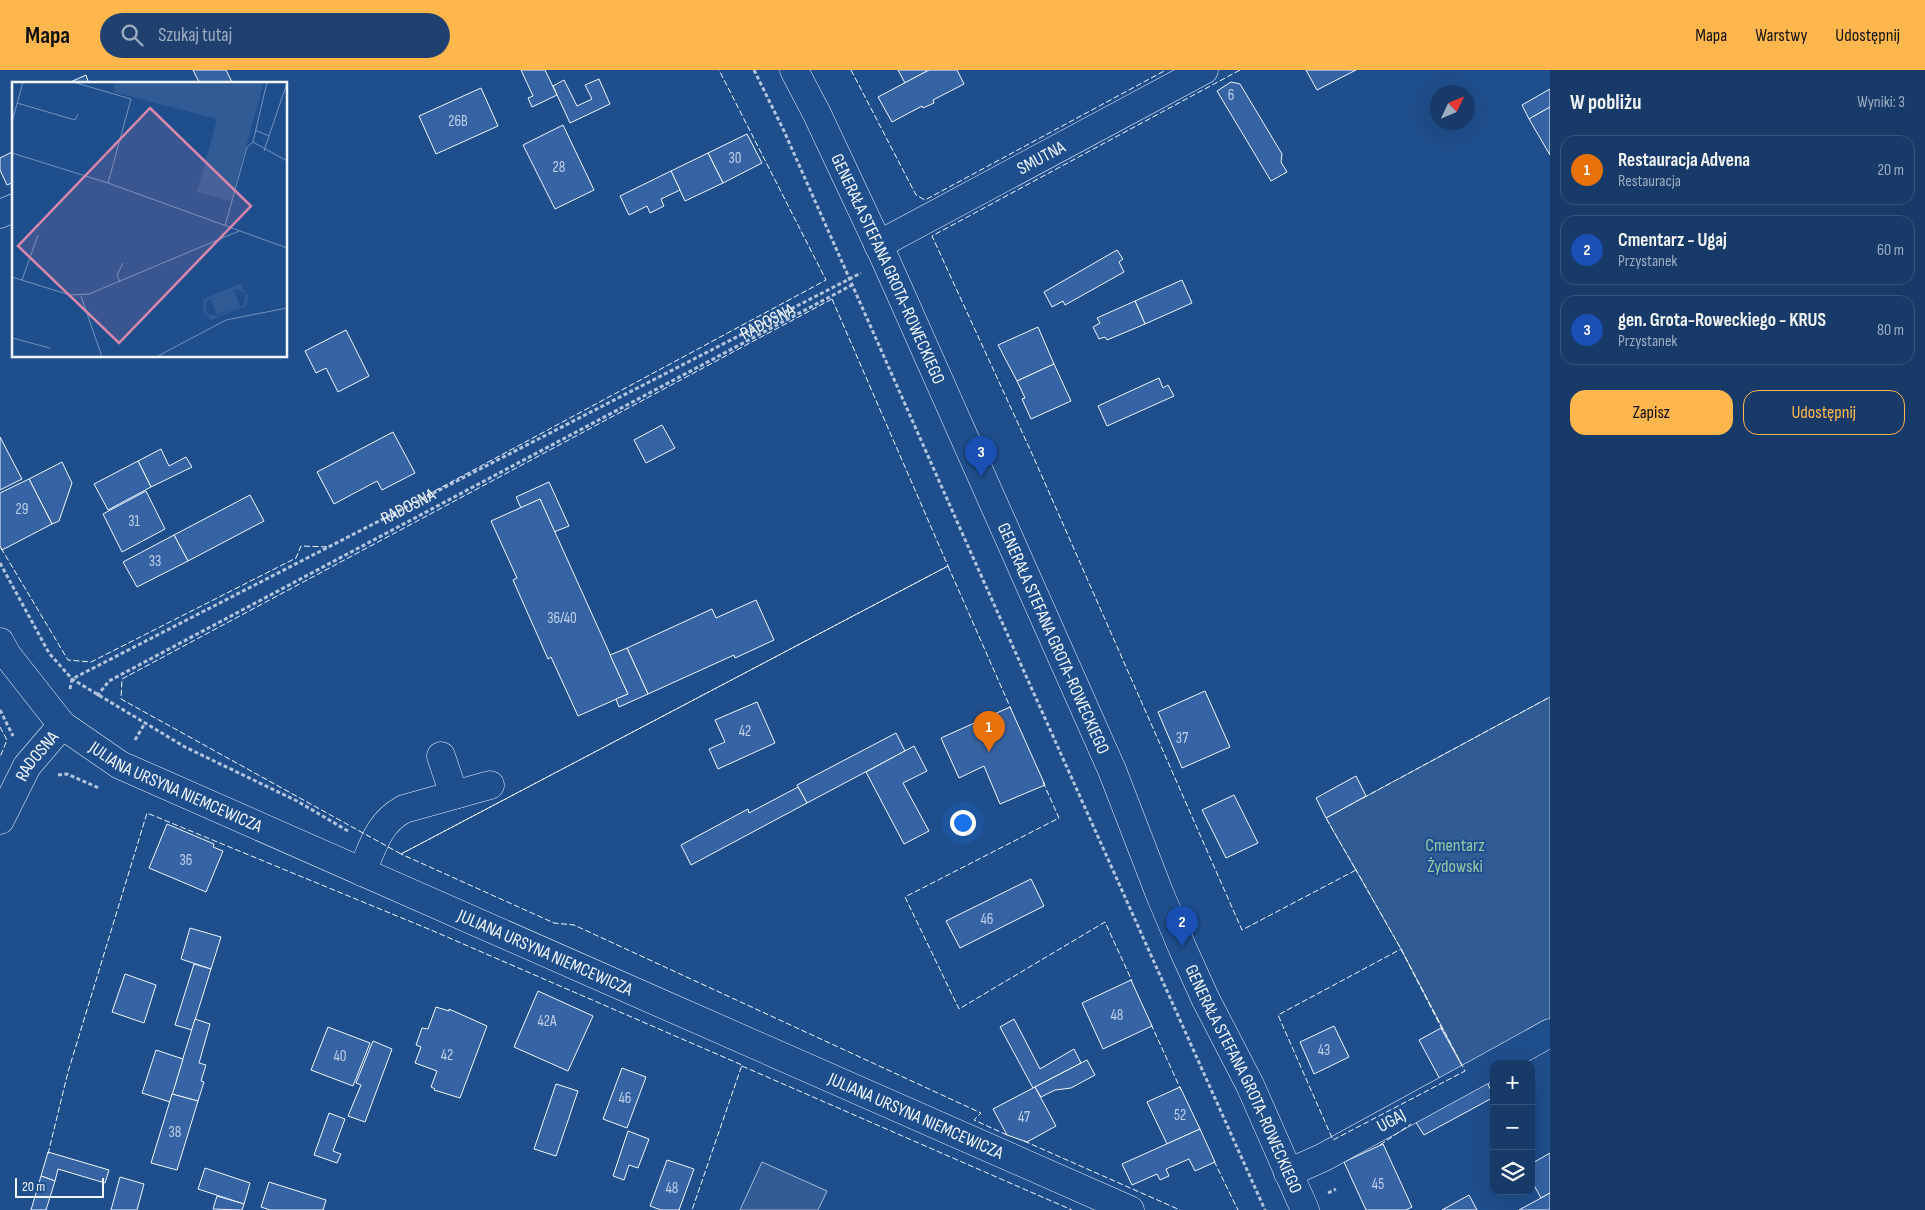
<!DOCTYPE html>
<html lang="pl">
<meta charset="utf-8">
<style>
:root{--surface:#173a69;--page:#20416f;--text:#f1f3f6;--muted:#9eadc0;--line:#36547d;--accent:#ffb74d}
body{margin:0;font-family:"Sofia Sans Condensed",sans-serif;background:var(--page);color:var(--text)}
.controls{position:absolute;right:15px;bottom:15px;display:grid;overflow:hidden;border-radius:10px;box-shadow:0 5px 20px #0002}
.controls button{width:45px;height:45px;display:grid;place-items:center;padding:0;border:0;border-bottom:1px solid var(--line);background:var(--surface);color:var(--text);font:25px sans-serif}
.compass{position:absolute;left:1430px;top:15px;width:45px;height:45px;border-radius:50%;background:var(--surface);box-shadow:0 5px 20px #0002;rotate:46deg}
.scale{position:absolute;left:15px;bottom:12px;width:89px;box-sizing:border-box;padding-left:5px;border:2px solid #f2f6ff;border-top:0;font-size:14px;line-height:18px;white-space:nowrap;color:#f2f6ff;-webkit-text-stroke:4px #1f4e8c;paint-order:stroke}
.you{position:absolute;left:962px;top:752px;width:18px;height:18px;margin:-12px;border:4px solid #fff;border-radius:50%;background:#1a73e8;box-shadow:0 0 0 8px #1a73e833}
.badge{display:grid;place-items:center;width:32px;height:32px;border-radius:50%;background:var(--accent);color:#fff;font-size:16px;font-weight:700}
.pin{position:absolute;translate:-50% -41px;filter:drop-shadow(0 1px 2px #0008)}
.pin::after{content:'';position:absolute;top:26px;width:18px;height:15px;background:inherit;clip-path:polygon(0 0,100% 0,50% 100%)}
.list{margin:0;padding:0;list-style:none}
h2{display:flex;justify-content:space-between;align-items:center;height:65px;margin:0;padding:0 20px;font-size:21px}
h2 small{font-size:16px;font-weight:400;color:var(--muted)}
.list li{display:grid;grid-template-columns:32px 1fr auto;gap:15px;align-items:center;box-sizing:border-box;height:70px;margin:0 10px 10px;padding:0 10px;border:1px solid var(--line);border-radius:15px}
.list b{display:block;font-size:19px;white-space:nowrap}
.list p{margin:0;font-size:16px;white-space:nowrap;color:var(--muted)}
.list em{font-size:16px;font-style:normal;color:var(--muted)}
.actions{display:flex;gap:10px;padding:15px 20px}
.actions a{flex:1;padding:11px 0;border:1px solid var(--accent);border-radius:15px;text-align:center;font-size:18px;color:var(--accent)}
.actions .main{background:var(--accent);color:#111}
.icon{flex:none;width:28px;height:28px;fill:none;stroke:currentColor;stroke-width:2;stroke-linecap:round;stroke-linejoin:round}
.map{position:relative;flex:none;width:1550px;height:1140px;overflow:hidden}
header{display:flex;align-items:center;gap:30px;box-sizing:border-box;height:70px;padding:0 25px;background:var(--accent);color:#111}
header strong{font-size:24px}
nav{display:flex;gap:28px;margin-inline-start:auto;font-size:18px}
.search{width:350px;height:45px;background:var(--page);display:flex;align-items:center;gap:12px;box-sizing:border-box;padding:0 18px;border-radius:28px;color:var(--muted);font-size:19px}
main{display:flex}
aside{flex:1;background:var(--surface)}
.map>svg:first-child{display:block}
.green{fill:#305b95;stroke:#a8bbd7}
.building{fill:#3563a3;stroke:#f2f6ff}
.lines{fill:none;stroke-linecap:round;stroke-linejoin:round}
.minor-casing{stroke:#f2f6ff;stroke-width:29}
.path{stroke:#b3c4dc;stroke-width:3;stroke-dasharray:4 2.5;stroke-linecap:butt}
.minor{stroke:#1f4e8c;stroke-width:28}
.fence{stroke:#f2f6ff;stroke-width:1;stroke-dasharray:6 2.5;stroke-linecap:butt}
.labels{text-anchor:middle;stroke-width:4;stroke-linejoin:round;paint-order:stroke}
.number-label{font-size:15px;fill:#c3d1e8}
.street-label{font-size:18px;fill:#f2f6ff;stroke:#1f4e8c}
.park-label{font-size:18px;fill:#97c8a6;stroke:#1f4e8c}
.inset-road{fill:none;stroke:#7391ba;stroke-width:1}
.view{fill:#da87ad;fill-opacity:0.15;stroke:#da87ad;stroke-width:2.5}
.inset-edge{fill:none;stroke:#f2f6ff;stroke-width:2.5}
</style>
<header>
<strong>Mapa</strong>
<div class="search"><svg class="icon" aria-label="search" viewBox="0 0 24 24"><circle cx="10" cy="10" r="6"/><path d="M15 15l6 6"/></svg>Szukaj tutaj</div>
<nav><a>Mapa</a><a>Warstwy</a><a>Udostępnij</a></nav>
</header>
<main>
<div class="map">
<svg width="1550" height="1140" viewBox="0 0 1550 1140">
<rect width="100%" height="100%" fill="#1f4e8c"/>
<g class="green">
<path d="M1550,627V954L1465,1001L1401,879L1326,748Z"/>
<path d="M762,1092L827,1121L818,1140H740Z"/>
</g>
<g class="building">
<path d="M193,0H226L233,14H200Z"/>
<path d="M521,0H545L557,25L532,37L528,28L533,26Z"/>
<path d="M898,0H929L905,13Z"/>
<path d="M929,0H957L964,14L933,30L934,33L923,38L922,36L892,52L878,27Z"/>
<path d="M1306,0H1356L1317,20Z"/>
<path d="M86,5L89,14H66Z"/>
<path d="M599,9L610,34L570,53L553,16L564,10L577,36L592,29L585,15Z"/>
<path d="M1231,12L1240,14L1282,84L1281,92L1287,102L1271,111L1217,21Z"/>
<path d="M481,18L498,56L436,84L419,46Z"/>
<path d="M1550,19V37L1529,49L1522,35Z"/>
<path d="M1550,37V85L1529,49Z"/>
<path d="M563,55L594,120L555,139L523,75Z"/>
<path d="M747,64L762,93L723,113L708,83Z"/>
<path d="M14,81V112L7,115L0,100V88Z"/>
<path d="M708,83L723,113L685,131L671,101Z"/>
<path d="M671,101L680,120L661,129L664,136L650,143L647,136L629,145L620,126Z"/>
<path d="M1117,180L1123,189L1119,192L1124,202L1065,235L1063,231L1052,237L1044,222Z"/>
<path d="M1182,210L1192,233L1145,254L1135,231Z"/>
<path d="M1135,231L1145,254L1107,270L1105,267L1099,269L1093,257L1100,253L1097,248Z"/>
<path d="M1038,257L1054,294L1017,311L998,275Z"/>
<path d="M346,260L369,306L338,322L326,298L316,303L305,281Z"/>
<path d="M1054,294L1071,331L1031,349L1022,329L1025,328L1017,311Z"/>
<path d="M1159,308L1163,318L1168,315L1174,326L1107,356L1098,336Z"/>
<path d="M662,355L675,378L646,393L634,370Z"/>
<path d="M393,362L415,403L382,420L377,411L334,434L317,402Z"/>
<path d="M0,367L22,409L0,420Z"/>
<path d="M161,379L169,396L186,387L192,397L151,417L138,391Z"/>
<path d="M138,391L151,417L108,440L94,414Z"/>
<path d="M62,392L72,413L59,451L52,454L29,409Z"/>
<path d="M29,409L52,454L2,480L0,476V423Z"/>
<path d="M549,412L569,456L554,462L540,429L521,438L516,427Z"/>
<path d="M146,421L165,459L122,482L103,444Z"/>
<path d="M250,425L264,451L188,491L174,465Z"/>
<path d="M540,429L628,624L578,646L551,587L548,589L513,510L517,508L491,451Z"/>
<path d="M174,465L188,491L137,517L123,492Z"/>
<path d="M756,530L774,570L735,588L734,585L648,624L627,578L712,539L716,548Z"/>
<path d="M627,578L648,624L619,637L616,629L628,624L610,585Z"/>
<path d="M1205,621L1230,677L1182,698L1158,642Z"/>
<path d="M757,632L775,673L718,699L709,679L725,672L715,650Z"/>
<path d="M1010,637L1045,715L1000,734L984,696L959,708L941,668Z"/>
<path d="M896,663L905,681L807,733L797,715Z"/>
<path d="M914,676L927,701L903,713L929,761L904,774L866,702Z"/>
<path d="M1356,706L1366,726L1326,748L1316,728Z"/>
<path d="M798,717L807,733L691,795L681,775L748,739L749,743Z"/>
<path d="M1234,725L1258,773L1226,788L1202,740Z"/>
<path d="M167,754L214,774L213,777L223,781L206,822L149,798Z"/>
<path d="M1031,809L1044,836L960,878L946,851Z"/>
<path d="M190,858L221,867L211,899L181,889Z"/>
<path d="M194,894L211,899L192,960L175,955Z"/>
<path d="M125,904L156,915L144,953L112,942Z"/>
<path d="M1131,910L1152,956L1103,979L1082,933Z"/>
<path d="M538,921L593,946L568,1001L514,977Z"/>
<path d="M436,937L449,941V939L487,956L460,1028L434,1020L435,1019L431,1017L437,1001L415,993L421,977L416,975L422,958L428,959Z"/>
<path d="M195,949L210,954L199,993L206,995L201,1011L204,1012L198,1031L172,1024Z"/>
<path d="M1014,949L1040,999L1074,979L1081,993L1033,1018L1000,957Z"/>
<path d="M1334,956L1349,987L1314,1004L1300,972Z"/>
<path d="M328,957L370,973L353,1016L311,1000Z"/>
<path d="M1441,958L1465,1001L1442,1013L1419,970Z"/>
<path d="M373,971L392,979L365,1052L348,1046L361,1015L356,1013Z"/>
<path d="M156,980L183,989L170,1032L142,1023Z"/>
<path d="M1087,990L1095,1005L1071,1018L1055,1020L1041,1027L1035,1017Z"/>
<path d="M622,998L646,1007L627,1058L603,1049Z"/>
<path d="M1487,1012L1494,1027L1424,1065L1415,1051Z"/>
<path d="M556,1014L578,1021L556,1086L534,1079Z"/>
<path d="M1035,1017L1056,1056L1027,1072L1007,1065L993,1039Z"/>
<path d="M1180,1017L1200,1059L1167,1074L1147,1032Z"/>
<path d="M172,1024L198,1031L177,1100L151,1093Z"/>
<path d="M329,1043L345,1049L333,1081L341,1084L337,1093L314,1085Z"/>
<path d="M1200,1059L1215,1092L1195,1101L1189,1089L1166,1099L1169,1106L1160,1110L1157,1104L1132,1115L1122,1094Z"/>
<path d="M628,1061L649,1069L638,1098L629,1095L624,1110L613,1106Z"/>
<path d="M1383,1074L1412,1137L1406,1140H1366L1344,1092Z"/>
<path d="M48,1082L109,1100L105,1113L58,1099L55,1111L41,1106Z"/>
<path d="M1550,1083V1123L1541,1128L1531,1110V1094Z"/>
<path d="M667,1090L694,1099L679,1140H661L650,1136Z"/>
<path d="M205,1098L250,1113L244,1134L198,1119Z"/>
<path d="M41,1106L55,1111L46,1140H31Z"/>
<path d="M120,1107L144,1114L137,1140H111Z"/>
<path d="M269,1112L326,1130L323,1140H270L261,1137Z"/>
<path d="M1550,1123V1140H1519L1541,1128Z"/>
<path d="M1469,1125L1477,1140H1442Z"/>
<path d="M217,1126L244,1134L242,1140L213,1139Z"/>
</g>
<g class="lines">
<g class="minor-casing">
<g id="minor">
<path id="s2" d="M794,0L817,44L886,191L1112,700L1159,822L1182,877L1205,928L1250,1015L1305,1140"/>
<path d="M0,144L14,138"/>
<path id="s3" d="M878,175L1204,0"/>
<path id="s4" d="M0,572L7,585L62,655L120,695L1130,1140"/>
<path d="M441,686L454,725"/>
<path id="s5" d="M0,750L27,696L62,655"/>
<path d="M362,802C373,776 378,753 404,739L490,715"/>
<path d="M1494,994L1550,963"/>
<path id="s6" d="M1288,1103L1322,1088L1494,994"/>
</g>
</g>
<g class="path">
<path d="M754,0L784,61L967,474L1265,1140"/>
<path d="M0,493L49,583L72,609L185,677L297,731L348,761"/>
<path id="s1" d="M70,619L72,609L861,203"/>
<path d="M97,626L109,611L852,215"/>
<path d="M0,640L13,666"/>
<path d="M135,670L145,653"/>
<path d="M58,705L67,704L99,718"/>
<path d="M1328,1123L1336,1119"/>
</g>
<use href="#minor" class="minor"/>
<g class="fence">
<path d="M851,0L916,125L925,130L1166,0"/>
<path d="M1240,0L932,166L1033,386L1242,860L1356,800L1326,748L1328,747"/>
<path d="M832,229L948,496L401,784L121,629L122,609Z"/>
<path d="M427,425L826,210L719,0"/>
<path d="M1,478L68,590L91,592L296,488L301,476L330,477"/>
<path d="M0,657L7,670L0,687"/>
<path d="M1043,712L1059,748L905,827L959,939L1105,852L1132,911"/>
<path d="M1363,728L1550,627"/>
<path d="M1355,798L1401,879L1443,961"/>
<path d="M1401,879L1465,1001L1333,1070L1278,945Z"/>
<path d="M1151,954L1181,1020"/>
<path d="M742,996L1072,1140"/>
<path d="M1007,1065L974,1050L981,1043L574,855L554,853L401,784L948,496L1011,639"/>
<path d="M1024,1071L1180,1140"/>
<path d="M1380,1075L1411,1054"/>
<path d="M48,1084L68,1002L147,743L431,860L742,995L692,1140"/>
<path d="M1214,1091L1238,1140"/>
</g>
</g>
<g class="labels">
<g class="number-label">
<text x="1231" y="30">6</text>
<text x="458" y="56">26B</text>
<text x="735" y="93">30</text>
<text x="559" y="102">28</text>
<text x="22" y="444">29</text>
<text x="134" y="456">31</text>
<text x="155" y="496">33</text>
<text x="562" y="553">36/40</text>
<text x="745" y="666">42</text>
<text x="1182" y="673">37</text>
<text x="186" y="795">36</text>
<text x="987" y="854">46</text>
<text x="1117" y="950">48</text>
<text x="547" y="956">42A</text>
<text x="1324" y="985">43</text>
<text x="447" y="990">42</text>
<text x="340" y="991">40</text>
<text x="625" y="1033">46</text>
<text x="1180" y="1050">52</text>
<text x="1024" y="1052">47</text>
<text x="175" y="1067">38</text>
<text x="1378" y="1119">45</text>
<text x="672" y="1123">48</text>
</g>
<g class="street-label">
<text dy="6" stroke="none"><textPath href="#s3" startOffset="185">SMUTNA</textPath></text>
<text dy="6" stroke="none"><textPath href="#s2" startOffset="220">GENERAŁA STEFANA GROTA-ROWECKIEGO</textPath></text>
<text dy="6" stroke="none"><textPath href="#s1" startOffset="792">RADOSNA</textPath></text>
<text dy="6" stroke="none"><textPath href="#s1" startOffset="388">RADOSNA</textPath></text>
<text dy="6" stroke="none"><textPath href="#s2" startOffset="625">GENERAŁA STEFANA GROTA-ROWECKIEGO</textPath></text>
<text dy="6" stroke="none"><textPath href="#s5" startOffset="74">RADOSNA</textPath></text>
<text dy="6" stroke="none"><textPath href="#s4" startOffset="234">JULIANA URSYNA NIEMCEWICZA</textPath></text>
<text dy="6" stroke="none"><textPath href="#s4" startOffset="639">JULIANA URSYNA NIEMCEWICZA</textPath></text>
<text dy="6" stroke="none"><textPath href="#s2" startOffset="1105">GENERAŁA STEFANA GROTA-ROWECKIEGO</textPath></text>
<text dy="6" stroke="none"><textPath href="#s4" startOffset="1044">JULIANA URSYNA NIEMCEWICZA</textPath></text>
<text dy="6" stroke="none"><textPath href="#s6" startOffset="116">UGAJ</textPath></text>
</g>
<g class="park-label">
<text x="1455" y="781">Cmentarz<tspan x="1455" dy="21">Żydowski</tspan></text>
</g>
</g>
<g transform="translate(12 12)">
<rect width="275" height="275" fill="#1f4e8c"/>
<path d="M103,0H252L219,119L185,110L205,37L101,10ZM230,201L229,205L237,215L234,224L199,238L191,229L192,220L189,218ZM224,207L233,211L232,223L205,234L195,232L193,225L196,218ZM222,208L228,224L205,233L199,217Z" fill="#305b95" fill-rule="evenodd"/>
<path class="inset-road" d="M61,0L119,17L96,101M5,21L63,38L66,32M0,40L11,0M243,48L257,54L252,69M257,54L275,1M241,60L275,79M0,71L96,101L275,166M213,144L235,65L241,60L255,0M0,195L58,213L77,212L227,149M10,198L26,153M108,200L105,193L111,181M69,214L90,275M0,256L38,266M144,275L214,238L275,226"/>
<path class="view" d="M138,26L239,124L107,261L6,164Z"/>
<rect width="275" height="275" class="inset-edge"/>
</g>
</svg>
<div class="controls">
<button>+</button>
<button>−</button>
<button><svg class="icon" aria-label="layers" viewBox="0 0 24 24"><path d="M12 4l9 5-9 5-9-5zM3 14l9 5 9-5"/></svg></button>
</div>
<svg class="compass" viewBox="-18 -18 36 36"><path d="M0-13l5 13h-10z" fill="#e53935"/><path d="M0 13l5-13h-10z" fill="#9eadc0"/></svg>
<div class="scale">20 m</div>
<div class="you"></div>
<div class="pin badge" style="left:989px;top:682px;background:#e8710a">1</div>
<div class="pin badge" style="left:1182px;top:877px;background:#1a4fb4">2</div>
<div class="pin badge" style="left:981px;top:407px;background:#1a4fb4">3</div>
</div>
<aside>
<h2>W pobliżu<small>Wyniki: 3</small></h2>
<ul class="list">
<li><span class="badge" style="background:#e8710a">1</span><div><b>Restauracja Advena</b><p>Restauracja</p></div><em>20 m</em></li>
<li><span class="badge" style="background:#1a4fb4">2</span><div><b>Cmentarz - Ugaj</b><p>Przystanek</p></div><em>60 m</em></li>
<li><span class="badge" style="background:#1a4fb4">3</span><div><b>gen. Grota-Roweckiego - KRUS</b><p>Przystanek</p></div><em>80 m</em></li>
</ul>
<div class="actions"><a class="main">Zapisz</a><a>Udostępnij</a></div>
</aside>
</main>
